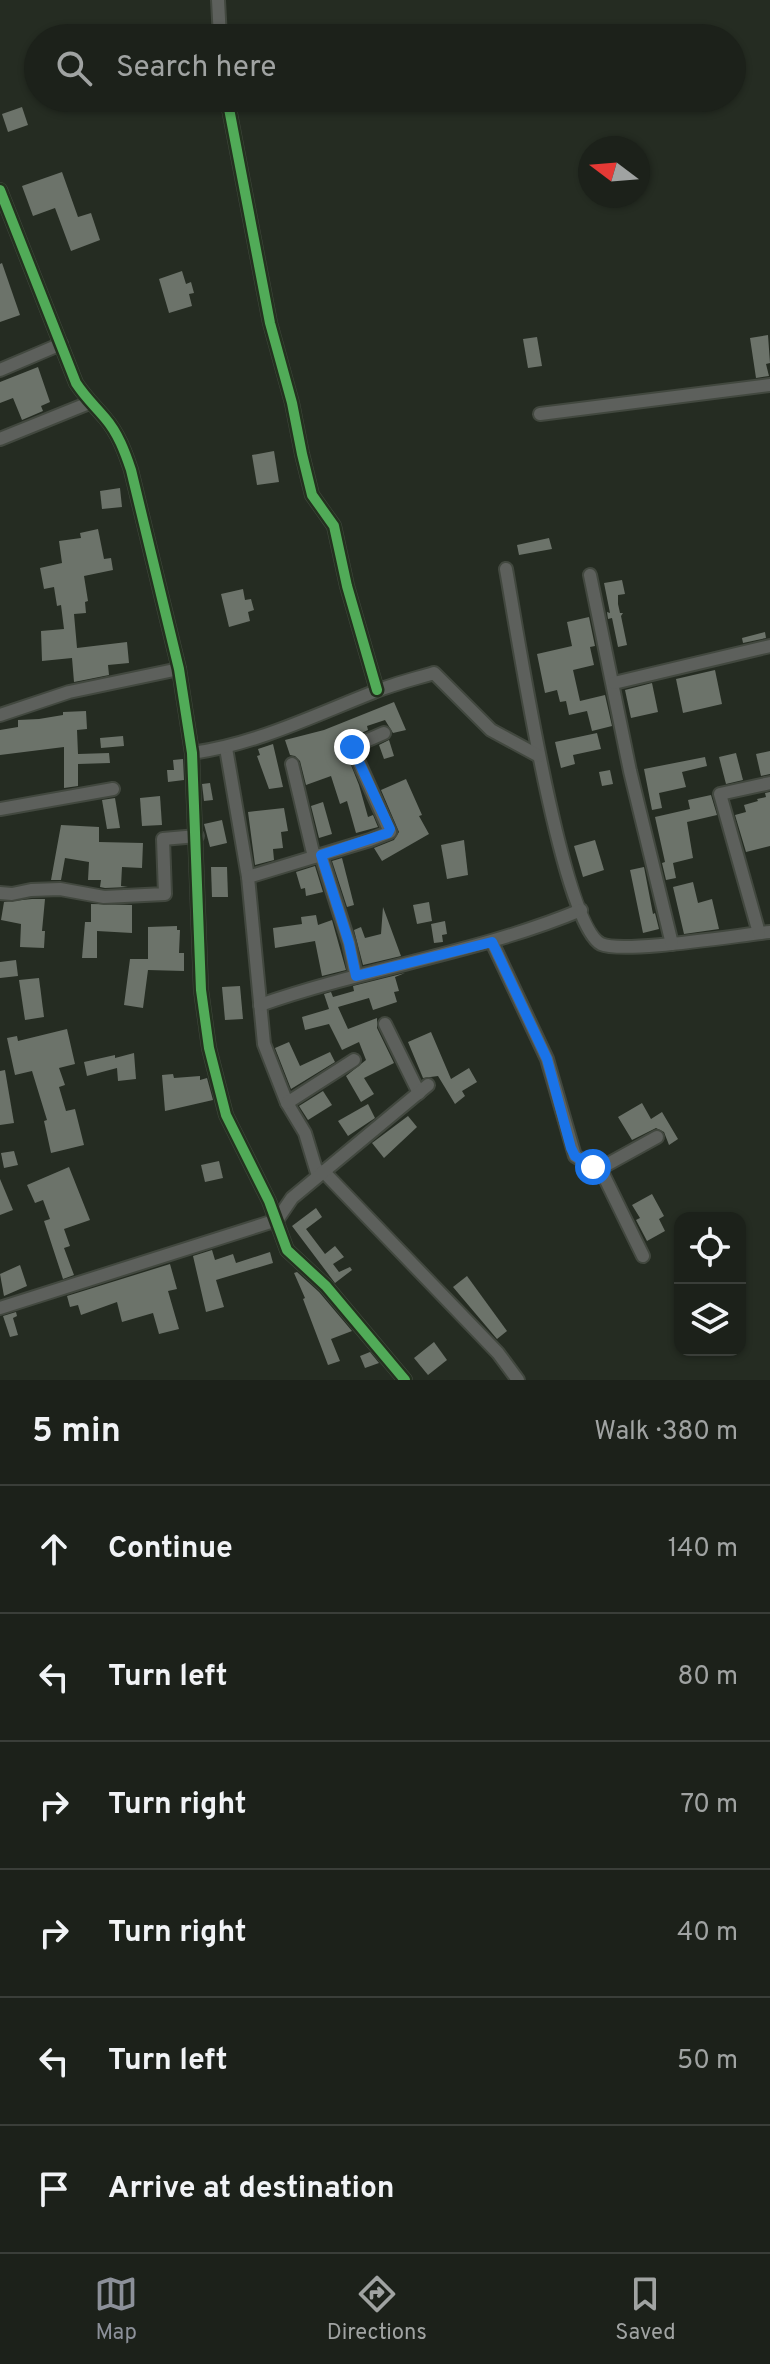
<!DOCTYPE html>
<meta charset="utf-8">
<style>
:root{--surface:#1c211a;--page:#292e27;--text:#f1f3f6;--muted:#a0a3a2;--line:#3a3e39;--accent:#8c9099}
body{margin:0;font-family:Overpass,sans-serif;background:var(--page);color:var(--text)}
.controls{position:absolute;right:24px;bottom:24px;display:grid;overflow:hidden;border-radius:16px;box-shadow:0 2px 6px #0004}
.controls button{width:72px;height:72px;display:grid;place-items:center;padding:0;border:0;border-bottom:2px solid var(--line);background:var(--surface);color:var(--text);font:40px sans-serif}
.compass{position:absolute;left:578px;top:136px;width:72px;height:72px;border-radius:50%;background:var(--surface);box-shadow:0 2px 6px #0004;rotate:286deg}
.stop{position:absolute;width:24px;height:24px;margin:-18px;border:6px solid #1a73e8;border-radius:50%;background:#fff}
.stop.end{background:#1a73e8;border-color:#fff;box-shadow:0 2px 8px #0008}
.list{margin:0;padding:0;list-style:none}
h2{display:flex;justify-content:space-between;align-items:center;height:104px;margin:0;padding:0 32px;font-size:34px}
h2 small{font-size:26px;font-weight:400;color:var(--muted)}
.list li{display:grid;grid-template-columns:52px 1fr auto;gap:24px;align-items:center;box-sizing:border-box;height:128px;padding:0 32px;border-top:2px solid var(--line)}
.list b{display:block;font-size:30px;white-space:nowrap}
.list em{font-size:26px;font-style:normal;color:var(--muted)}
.icon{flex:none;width:44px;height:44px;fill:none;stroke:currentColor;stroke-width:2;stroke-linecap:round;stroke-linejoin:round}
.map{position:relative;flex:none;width:770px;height:1380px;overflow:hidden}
.search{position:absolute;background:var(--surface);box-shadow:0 2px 6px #0004;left:24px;right:24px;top:24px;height:88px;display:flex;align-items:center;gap:20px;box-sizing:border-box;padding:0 28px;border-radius:44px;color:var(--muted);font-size:30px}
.sheet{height:872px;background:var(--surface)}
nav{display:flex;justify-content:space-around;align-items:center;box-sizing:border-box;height:112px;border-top:2px solid var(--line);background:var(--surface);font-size:22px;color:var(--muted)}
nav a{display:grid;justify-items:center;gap:4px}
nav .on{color:var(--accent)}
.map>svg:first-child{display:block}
.building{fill:#6c736a}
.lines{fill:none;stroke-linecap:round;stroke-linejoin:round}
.minor-casing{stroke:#42483f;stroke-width:16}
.minor{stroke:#5d605c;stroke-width:12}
.cycleway-casing{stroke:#23301e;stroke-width:15}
.cycleway{stroke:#51ab58;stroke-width:10}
.route{stroke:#1a73e8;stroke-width:10}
</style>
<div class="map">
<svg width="770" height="1380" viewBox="0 0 770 1380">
<rect width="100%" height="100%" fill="#252c22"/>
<g class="building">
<path d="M22,107L28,125L8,132L2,114Z"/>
<path d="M62,172L78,217L91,213L100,240L71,251L55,208L33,216L22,186Z"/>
<path d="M2,263L20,315L0,322V264Z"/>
<path d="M182,271L186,284L191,282L194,293L189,294L192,306L169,313L159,279Z"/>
<path d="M768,335L770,363L766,364L769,376L756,378L750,338Z"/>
<path d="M537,337L542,366L528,368L523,339Z"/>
<path d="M38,367L50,402L41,406L43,411L22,420L13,398L0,403V382Z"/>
<path d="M274,451L279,482L257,485L252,455Z"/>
<path d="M120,488L122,507L102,509L100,491Z"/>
<path d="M98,529L104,559L111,558L113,570L84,576L88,601L85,602L86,613L74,614L77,648L127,642L129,663L108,665L109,675L74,682L72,658L42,661L41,631L64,629L61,605L57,606L54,587L44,589L40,568L62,563L59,541L81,538L80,533Z"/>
<path d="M549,538L552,549L519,555L517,545Z"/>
<path d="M622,580L625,594L618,595V604L620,613H623L621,616L627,645L618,647L612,618L608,619L607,612L610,613L604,583Z"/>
<path d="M243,589L245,600L251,599L254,610L248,612L250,621L229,627L221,594Z"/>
<path d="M589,617L595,646L590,647L594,665L573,670L580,701L605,695L612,726L592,731L587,711L569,715L566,701L560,702L557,690L545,693L537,654L572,646L567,622Z"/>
<path d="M765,632L766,638L743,643L742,638Z"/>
<path d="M715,670L722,704L683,713L676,679Z"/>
<path d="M652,683L658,712L631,718L625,690Z"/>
<path d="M394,702L406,730L393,733L385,720L367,726L368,730L348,739L343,745L359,785L368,817L373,815L378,827L356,833L347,801L340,804L331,776L306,785L300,761L295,756L290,755L285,740L324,730Z"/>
<path d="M86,711L87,729L77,730L78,754L109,753L110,763L78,764V786L64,788V747L0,755V730L18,727V720L39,719L63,715V712Z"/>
<path d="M597,733L601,749L573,755L575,764L561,768L555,742Z"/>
<path d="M123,736L124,746L101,748L100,738Z"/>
<path d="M389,740L394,756L384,759L379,745Z"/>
<path d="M273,744L283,787L269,789L257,756L260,755L258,749Z"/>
<path d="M770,751V774L761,776L756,754Z"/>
<path d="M736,753L743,780L726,784L719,757Z"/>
<path d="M705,757L707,766L682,772L686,787L659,793L662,808L652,810L644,769Z"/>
<path d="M183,759L184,780L168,782L167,770H174L173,760Z"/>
<path d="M610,770L613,784L602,786L599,772Z"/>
<path d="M406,779L422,815L419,816L429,834L382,861L374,848L394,840L399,832L381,790Z"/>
<path d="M210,783L213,800L204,801L202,784Z"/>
<path d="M770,792V846L746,852L735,815L746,812L744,805L758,801L757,799L766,797L765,793Z"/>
<path d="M711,795L717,815L687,822L693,858L673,863L676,878L666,880L662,863L665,862L655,817L690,809L688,800Z"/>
<path d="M160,796L162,825L142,826L140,798Z"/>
<path d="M115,798L120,828L107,829L102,800Z"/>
<path d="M323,802L332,834L319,838L311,806Z"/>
<path d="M284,808L288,831L281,832L283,848L273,849L274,860L255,865L248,812Z"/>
<path d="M222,820L227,843L210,847L204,824Z"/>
<path d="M61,825L99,827V842L143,843L142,868L122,867L121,886L128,887L105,888L100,887L101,880H88L89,862L65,858L61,880H51Z"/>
<path d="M464,840L468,875L447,879L441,845Z"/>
<path d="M595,840L604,870L583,877L574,846Z"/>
<path d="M342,858L354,905L347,907L332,861Z"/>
<path d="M315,866L323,892L306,896L305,888L301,889L296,872Z"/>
<path d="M211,867H227L228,897H212Z"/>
<path d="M644,867L653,914L655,913L659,929L643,933L630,870Z"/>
<path d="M693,882L698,903L712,899L719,929L684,934L673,887Z"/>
<path d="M32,899H45L42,931H45L44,948L20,947L21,924L1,920L4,902Z"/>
<path d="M429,902L432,921L417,924L413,905Z"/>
<path d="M91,904L132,905V933L97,931V958H82L85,922H91Z"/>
<path d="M383,907L401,956L363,965L354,930L361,927L365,938L381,934Z"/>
<path d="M316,915L318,925L332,920L346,970L322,976L315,941L275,948L273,928L302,924L301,917Z"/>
<path d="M445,921L447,934L442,935L443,942L434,943L431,924Z"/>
<path d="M177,926V930H180L179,953H184V971L148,970L143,1008L124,1005L130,959H148V927Z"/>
<path d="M16,960L18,976L0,978V962Z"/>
<path d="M405,973L395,977L399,991L394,992L397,1002L373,1010L369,998L338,1007L348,1029L377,1018V1028L394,1063L364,1078L374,1094L361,1102L346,1076L366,1060L359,1042L342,1050L329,1024L305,1030L302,1017L329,1009L324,994L331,992L333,997L354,991L353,986Z"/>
<path d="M39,978L44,1017L25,1020L19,980Z"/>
<path d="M240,986L243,1019L225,1020L222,987Z"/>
<path d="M67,1029L75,1064L59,1068L65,1085L59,1087L66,1111L75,1109L84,1145L51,1153L44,1121L47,1120L32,1071L15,1075L7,1038L17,1036L18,1041Z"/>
<path d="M431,1032L451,1079L469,1068L477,1082L462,1091L465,1096L455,1104L438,1076L423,1078L408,1042Z"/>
<path d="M289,1042L300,1066L330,1052L335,1062L291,1089L275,1048Z"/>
<path d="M134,1053L136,1079L118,1081L117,1068L87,1076L84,1062L115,1055V1058Z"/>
<path d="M5,1070L14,1123L0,1125V1071Z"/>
<path d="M173,1074L174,1078L200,1076V1080L207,1078L213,1100L165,1111L162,1075Z"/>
<path d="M323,1091L332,1105L308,1120L299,1106Z"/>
<path d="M642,1103L651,1119L662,1112L678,1139L669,1145L664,1132L656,1128L632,1140L618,1117Z"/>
<path d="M368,1104L375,1118L348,1136L338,1121Z"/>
<path d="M408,1116L417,1127L384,1158L372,1143Z"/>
<path d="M14,1151L18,1165L4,1168L1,1153Z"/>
<path d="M219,1161L223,1178L205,1182L201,1165Z"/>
<path d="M69,1167L90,1220L64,1229L70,1246L64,1248L74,1275L63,1279L44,1221L50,1219L43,1200L35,1203L27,1185Z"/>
<path d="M0,1179L13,1210L0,1215Z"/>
<path d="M652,1194L664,1216L659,1219L665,1231L647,1241L636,1220L640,1218L632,1205Z"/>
<path d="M316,1208L322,1217L306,1229L325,1254L335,1246L344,1257L333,1264L339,1272L350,1267L352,1270L335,1283L292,1226Z"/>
<path d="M212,1250L215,1260L233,1254L236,1263L270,1252L273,1263L216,1280L224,1307L206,1312L193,1256Z"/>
<path d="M170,1264L177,1289L168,1291L179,1329L159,1334L153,1313L122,1322L117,1302L81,1315L78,1305L70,1307L67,1296Z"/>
<path d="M20,1265L27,1286L4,1296L0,1274Z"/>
<path d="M297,1272L319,1292L352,1331L331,1339L340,1361L328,1365L303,1299L305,1298L294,1273Z"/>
<path d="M467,1276L507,1331L497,1339L453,1287Z"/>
<path d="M16,1312L17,1316L13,1318L18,1335L10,1337L3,1316Z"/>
<path d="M434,1342L447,1360L428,1375L414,1358Z"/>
<path d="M370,1352L379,1363L365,1368L360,1356Z"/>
</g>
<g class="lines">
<g class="minor-casing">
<g id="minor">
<path d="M218,0L220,38"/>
<path d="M227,98L270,323L292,403L302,454L312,495L334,526L347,586L377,690"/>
<path d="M0,190L76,383C85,397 95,406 105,418C118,433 125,452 131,470L179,669L192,753L201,990L209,1048L226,1115L269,1201L287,1250L326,1286L405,1380"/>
<path d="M0,370L61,344"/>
<path d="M540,414L770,385"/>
<path d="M0,439L89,403"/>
<path d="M506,569C516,625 561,924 601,944C623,954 739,935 770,932"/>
<path d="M590,575L630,771L672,944"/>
<path d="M614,683L770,646"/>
<path d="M0,715L69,692L179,669"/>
<path d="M226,748L248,877L264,1044L287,1103L305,1133L318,1176"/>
<path d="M192,753C257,744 315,715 374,692C393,684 414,679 434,673L491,730L539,756"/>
<path d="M292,764L314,857"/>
<path d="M0,809L113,789"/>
<path d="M321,855L349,943L356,976"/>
<path d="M248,877L370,840L390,832L352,747L384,733"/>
<path d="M0,893L12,894L31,890L60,889L104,897L165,894L163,839L197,836"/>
<path d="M759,933L720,794L770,783"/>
<path d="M492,942L547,1059L575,1156L602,1172L643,1256"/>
<path d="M260,1005C365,968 478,953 581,910"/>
<path d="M385,1024L419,1093"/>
<path d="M287,1103L354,1060"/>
<path d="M599,1169L657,1137"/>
<path d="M323,1171L498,1353L518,1380"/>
<path d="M0,1308L277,1220L292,1198L428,1085"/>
</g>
</g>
<use href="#minor" class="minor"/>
<g class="cycleway-casing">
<g id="cycleway">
<path d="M227,98L270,323L292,403L302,454L312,495L334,526L347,586L377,690"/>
<path d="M0,190L76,383C85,397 95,406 105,418C118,433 125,452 131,470L179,669L192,753L201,990L209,1048L226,1115L269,1201L287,1250L326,1286L405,1380"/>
</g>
</g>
<use href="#cycleway" class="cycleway"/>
</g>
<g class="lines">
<path class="route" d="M352,747L390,829L388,833L321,855L349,943L356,976L492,942L547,1059L571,1148L575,1156L593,1167"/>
</g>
</svg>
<div class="controls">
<button><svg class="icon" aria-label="locate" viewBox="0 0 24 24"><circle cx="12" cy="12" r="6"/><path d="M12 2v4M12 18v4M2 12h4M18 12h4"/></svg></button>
<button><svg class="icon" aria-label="layers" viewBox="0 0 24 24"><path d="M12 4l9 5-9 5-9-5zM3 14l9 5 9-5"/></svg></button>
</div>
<svg class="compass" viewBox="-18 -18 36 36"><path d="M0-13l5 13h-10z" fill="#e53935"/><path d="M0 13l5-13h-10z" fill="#a0a3a2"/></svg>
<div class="stop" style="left:593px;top:1167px"></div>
<div class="stop end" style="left:352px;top:747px"></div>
<div class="search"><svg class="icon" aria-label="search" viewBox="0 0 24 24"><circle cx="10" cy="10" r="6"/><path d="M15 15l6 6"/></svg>Search here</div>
</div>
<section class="sheet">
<h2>5 min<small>Walk · 380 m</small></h2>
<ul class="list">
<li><svg class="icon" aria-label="ahead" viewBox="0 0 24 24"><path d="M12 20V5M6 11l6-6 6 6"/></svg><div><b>Continue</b></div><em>140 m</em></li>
<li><svg class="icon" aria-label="left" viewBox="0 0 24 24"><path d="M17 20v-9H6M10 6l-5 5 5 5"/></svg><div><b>Turn left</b></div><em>80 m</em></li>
<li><svg class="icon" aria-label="right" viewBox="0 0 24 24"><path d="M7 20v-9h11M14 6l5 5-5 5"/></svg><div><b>Turn right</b></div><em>70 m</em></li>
<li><svg class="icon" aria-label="right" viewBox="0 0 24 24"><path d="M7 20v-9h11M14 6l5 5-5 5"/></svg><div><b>Turn right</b></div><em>40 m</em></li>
<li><svg class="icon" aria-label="left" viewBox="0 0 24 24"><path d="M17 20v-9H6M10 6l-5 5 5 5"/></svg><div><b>Turn left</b></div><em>50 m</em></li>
<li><svg class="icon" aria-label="arrive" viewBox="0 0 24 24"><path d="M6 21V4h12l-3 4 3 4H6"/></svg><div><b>Arrive at destination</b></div></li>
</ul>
</section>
<nav>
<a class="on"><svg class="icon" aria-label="map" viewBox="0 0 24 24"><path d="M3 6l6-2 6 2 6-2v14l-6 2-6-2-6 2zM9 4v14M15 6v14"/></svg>Map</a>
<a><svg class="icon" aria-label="directions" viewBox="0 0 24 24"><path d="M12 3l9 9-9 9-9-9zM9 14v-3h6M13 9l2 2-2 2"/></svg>Directions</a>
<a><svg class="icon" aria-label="saved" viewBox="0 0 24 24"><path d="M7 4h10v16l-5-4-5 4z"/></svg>Saved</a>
</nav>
